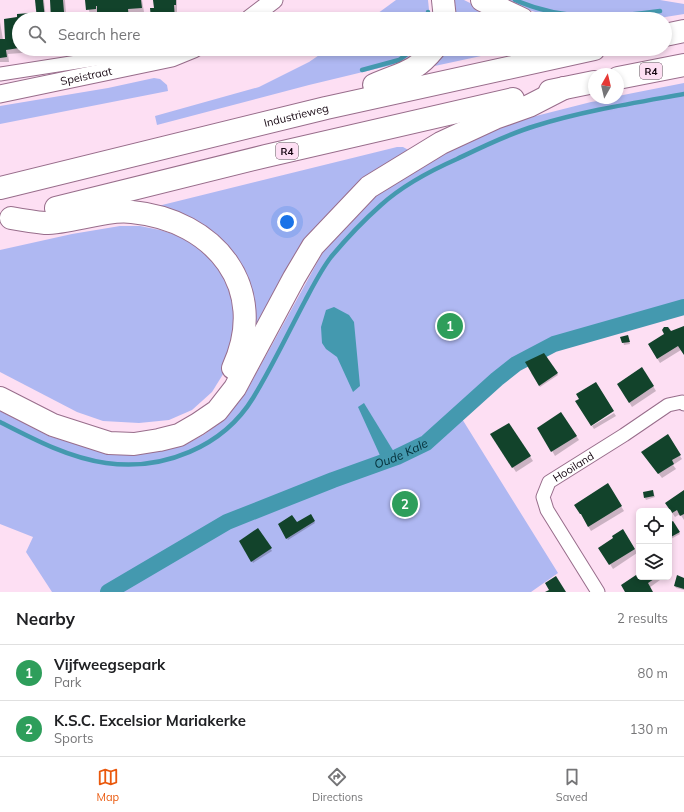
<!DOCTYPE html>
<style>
:root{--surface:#fff;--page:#f6f6f6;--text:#202124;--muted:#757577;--line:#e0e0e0;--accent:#ea580c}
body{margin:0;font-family:Mulish,sans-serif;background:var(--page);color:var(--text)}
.controls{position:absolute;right:12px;bottom:12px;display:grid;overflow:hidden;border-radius:6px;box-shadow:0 2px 6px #0003}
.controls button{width:36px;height:36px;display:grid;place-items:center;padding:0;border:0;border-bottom:1px solid var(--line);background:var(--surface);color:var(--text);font:20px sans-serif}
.compass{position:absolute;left:588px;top:68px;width:36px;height:36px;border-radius:50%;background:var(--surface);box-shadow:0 2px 6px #0003;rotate:8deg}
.you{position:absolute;left:287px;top:222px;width:14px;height:14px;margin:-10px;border:3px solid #fff;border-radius:50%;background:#1a73e8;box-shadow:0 0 0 6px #1a73e833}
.badge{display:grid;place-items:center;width:26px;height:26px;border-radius:50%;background:var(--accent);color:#fff;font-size:13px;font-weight:700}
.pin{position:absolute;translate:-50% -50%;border:2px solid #fff;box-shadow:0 1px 4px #0006}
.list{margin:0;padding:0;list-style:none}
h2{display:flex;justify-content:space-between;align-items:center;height:52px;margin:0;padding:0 16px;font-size:17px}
h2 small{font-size:13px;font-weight:400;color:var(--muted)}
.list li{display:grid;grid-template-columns:26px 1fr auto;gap:12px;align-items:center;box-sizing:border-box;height:56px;padding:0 16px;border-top:1px solid var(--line)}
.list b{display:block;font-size:15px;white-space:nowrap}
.list p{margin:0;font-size:13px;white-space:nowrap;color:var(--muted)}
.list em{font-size:13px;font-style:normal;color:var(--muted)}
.icon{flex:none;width:22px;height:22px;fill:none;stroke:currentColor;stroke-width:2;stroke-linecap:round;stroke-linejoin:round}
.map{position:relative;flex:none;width:684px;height:592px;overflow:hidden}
.search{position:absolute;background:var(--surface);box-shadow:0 2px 6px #0003;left:12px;right:12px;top:12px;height:44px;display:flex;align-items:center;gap:10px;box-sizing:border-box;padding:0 14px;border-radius:22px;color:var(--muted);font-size:15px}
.sheet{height:164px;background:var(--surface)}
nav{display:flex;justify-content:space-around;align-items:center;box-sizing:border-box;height:56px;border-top:1px solid var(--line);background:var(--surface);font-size:11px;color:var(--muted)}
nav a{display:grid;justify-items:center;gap:2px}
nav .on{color:var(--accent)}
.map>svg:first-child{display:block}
.green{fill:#afb8f2}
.water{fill:#4499af}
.shadow{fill:#0003}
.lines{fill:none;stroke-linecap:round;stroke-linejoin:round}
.stream{stroke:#4499af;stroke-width:4.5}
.canal{stroke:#4499af;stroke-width:16}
.building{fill:#12432b}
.minor-casing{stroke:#986d8b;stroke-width:15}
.tertiary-casing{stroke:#986d8b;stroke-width:19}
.trunk-casing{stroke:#986d8b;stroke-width:24}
.minor{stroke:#fff;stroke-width:13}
.tertiary{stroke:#fff;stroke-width:17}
.trunk{stroke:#fff;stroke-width:22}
.labels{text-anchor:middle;stroke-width:4;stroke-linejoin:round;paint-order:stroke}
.shield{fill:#fddff3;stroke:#5b4755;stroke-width:1}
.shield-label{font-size:10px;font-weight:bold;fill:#150611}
.street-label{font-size:11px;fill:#150611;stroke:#fddff3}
.water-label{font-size:12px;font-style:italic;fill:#042e38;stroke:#fddff3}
</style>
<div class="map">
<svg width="684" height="592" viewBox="0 0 684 592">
<rect width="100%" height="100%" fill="#fddff3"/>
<g class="green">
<path d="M396,0H428L430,19H370Z"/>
<path d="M453,0H464L502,19H454Z"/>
<path d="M506,0H660L684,4V14L653,19H559L522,8Z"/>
<path d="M328,49H417L406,59L392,65L309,85L157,125L155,116L259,87L309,62Z"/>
<path d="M444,49H514L430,67Z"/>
<path d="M154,78L160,79L167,85L168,91L0,124V106L108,88Z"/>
<path d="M684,83V307L554,344L516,364L459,414L558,573L531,592H52L26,552L33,537L0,524V411L49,436L107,454L135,455L183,446L205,434L225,419L245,394L323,252L376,196L426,163L499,128L532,117L591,102L618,98V96Z"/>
<path d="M397,147H403L414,153L377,178L251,345L249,286L154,207Z"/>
<path d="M120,226H140L160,230L179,236L201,249L221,271L231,296L236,331L225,371L212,392L192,410L169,420L139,423L103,421L77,412L0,372V250L72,234Z"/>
</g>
<g class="water">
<path d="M334,307L349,315L354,322L360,386L353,392L337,357L326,349L322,343L321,327L326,310Z"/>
<path d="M364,403L397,457L383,462L358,407Z"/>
</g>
<g class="shadow">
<path d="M36,0H44L46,19H38Z"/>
<path d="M51,0H65L66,13L70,19H52Z"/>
<path d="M86,0H142L144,12L130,14V19H98V13L90,14Z"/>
<path d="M154,0H177V19H152L155,9Z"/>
<path d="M29,14L32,19H19V49H49V51L8,54L9,62H0V22L3,40L6,39L18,18Z"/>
<path d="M684,326V354L681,350L660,363L649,345Z"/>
<path d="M622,338H628L630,344L624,345Z"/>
<path d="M544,354L558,375L540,387L531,373Z"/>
<path d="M642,368L656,391L632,407L618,384Z"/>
<path d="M614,413L616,416L594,429L592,426Z"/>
<path d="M564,417L579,440L555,456L539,428Z"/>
<path d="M509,424L533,461L516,472L494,439Z"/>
<path d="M667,436L682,459L673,465L676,469L662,478L645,456Z"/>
<path d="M608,485L624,511L591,531L576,506Z"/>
<path d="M653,491L655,497L646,500L645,498Z"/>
<path d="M684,492V520L680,514L675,517L669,508Z"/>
<path d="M310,515L315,523L288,540L279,525L297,524Z"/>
<path d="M673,522L680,534L669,540V525Z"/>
<path d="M258,529L272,551L253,563L240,541Z"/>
<path d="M600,548L635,549L637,553L613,569Z"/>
<path d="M639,574V577H658L660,580L649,588L652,592H627Z"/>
<path d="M684,579V590L676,588L675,586Z"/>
</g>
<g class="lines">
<g class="stream">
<path d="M515,0C562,21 610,18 660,11"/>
<path d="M428,12V19"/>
<path d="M362,70L399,60L414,49"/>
<path d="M0,422C33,439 69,458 106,463C163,471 223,447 253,398C272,367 288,333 305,301C313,286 321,270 331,257C346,239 363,221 381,205C401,187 432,170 457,159C482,147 508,134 535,126C583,111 634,103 684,94"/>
</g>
<path class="canal" id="s1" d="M108,592L227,522L333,480L397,457L426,443L497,379L516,364L554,344L684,307"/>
</g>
<g class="building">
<path d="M35,0H43L45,19H37Z"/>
<path d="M50,0H63L64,12H68V19H51Z"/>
<path d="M85,0H141L142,8L128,9L129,19H97V6H96V9L86,10Z"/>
<path d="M153,0H176V5H174L175,19H151L150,8H154Z"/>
<path d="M30,13L31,19H19V48L6,50L7,57L0,58V39H5L4,19L17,17V14Z"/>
<path d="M684,326V355L678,346L657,359L648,344L664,334L662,330L664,327H668L671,331Z"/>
<path d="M628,335L630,342L622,343L620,337Z"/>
<path d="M544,353L558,373L539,386L525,362Z"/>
<path d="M642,367L654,386L629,403L617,384Z"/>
<path d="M596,382L614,411L591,426L575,401L579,399L576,394Z"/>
<path d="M561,412L577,436L551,452L537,428Z"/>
<path d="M509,423L531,456L512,468L490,434Z"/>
<path d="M668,434L681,455L672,460L674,464L658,474L641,452Z"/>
<path d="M608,483L622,506L588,527L581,514H580L574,505Z"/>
<path d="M653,490L654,496L644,498L643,492Z"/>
<path d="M684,490V514L680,516L677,510L672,513L665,503Z"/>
<path d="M311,514L315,521L286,539L278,524L292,515L297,522Z"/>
<path d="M673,521L680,532L669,538V523Z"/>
<path d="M258,528L272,548L251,562L239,541Z"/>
<path d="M623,529L635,549L609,565L598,548L613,538L612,536Z"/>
<path d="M639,573V577H657L648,583L653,592H625L621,585Z"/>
<path d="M677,575L684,578V589L674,586Z"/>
<path d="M556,576L566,592H545L549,590L545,583Z"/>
</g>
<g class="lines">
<g class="minor-casing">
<g id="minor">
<path d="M0,74L109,57H152"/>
<path id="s2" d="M598,592L547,510L543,497L549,482L624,435L668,405L682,402L684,404"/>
</g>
</g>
<g class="tertiary-casing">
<g id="tertiary">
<path d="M249,19L274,0"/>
<path id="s3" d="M0,94L172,58L194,49"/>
</g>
</g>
<g class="trunk-casing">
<g id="trunk">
<path d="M443,0L445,19"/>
<path d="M482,0L522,19"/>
<path d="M665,35L684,31"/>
<path d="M618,78L684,65"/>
<path d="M374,85C400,73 414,74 434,49"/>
<path d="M550,91L594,82"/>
<path id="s4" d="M0,188L326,108L594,49"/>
<path d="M56,208L266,156L513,99"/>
<path d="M11,218C22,220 34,222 45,223C72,223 104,209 132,212C215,220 270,288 233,368"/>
<path d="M0,398L53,425L109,443L134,444L159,440L179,435L198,424L217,411L235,388L294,278L313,246L369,187L441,143L495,118L529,106L564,88"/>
</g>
</g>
<use href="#minor" class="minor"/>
<use href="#tertiary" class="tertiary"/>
<use href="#trunk" class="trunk"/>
</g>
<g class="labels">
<g class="shield">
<rect x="640" y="63" width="22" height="16" rx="3"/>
<rect x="276" y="143" width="22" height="16" rx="3"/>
</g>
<g class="shield-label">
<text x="651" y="75">R4</text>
<text x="287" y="155">R4</text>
</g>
<g class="street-label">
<text dy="4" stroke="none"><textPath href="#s3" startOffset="88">Speistraat</textPath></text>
<text dy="4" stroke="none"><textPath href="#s4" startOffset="305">Industrieweg</textPath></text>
<text dy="4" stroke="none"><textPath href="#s2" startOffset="155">Hooiland</textPath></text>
</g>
<g class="water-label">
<text dy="4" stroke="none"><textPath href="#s1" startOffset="325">Oude Kale</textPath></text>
</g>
</g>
</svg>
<div class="controls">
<button><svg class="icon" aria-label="locate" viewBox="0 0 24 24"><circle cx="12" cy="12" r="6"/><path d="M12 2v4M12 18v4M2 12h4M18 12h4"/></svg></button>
<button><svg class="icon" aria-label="layers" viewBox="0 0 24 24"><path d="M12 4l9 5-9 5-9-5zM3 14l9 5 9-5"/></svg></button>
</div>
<svg class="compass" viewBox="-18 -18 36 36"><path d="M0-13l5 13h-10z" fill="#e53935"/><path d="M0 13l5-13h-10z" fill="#757577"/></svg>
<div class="you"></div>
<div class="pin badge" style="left:450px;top:326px;background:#2e9e5b">1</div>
<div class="pin badge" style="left:405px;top:504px;background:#2e9e5b">2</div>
<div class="search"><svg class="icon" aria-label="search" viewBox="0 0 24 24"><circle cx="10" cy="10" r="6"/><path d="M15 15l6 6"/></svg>Search here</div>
</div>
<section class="sheet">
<h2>Nearby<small>2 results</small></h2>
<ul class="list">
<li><span class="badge" style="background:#2e9e5b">1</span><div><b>Vijfweegsepark</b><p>Park</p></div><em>80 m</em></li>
<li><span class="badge" style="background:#2e9e5b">2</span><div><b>K.S.C. Excelsior Mariakerke</b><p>Sports</p></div><em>130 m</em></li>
</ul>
</section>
<nav>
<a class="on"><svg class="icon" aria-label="map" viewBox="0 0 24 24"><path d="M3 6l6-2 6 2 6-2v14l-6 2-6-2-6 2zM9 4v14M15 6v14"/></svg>Map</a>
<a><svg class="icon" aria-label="directions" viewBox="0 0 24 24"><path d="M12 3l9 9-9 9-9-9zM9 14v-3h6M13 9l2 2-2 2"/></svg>Directions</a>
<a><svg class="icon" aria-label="saved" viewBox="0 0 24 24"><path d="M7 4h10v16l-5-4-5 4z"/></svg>Saved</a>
</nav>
